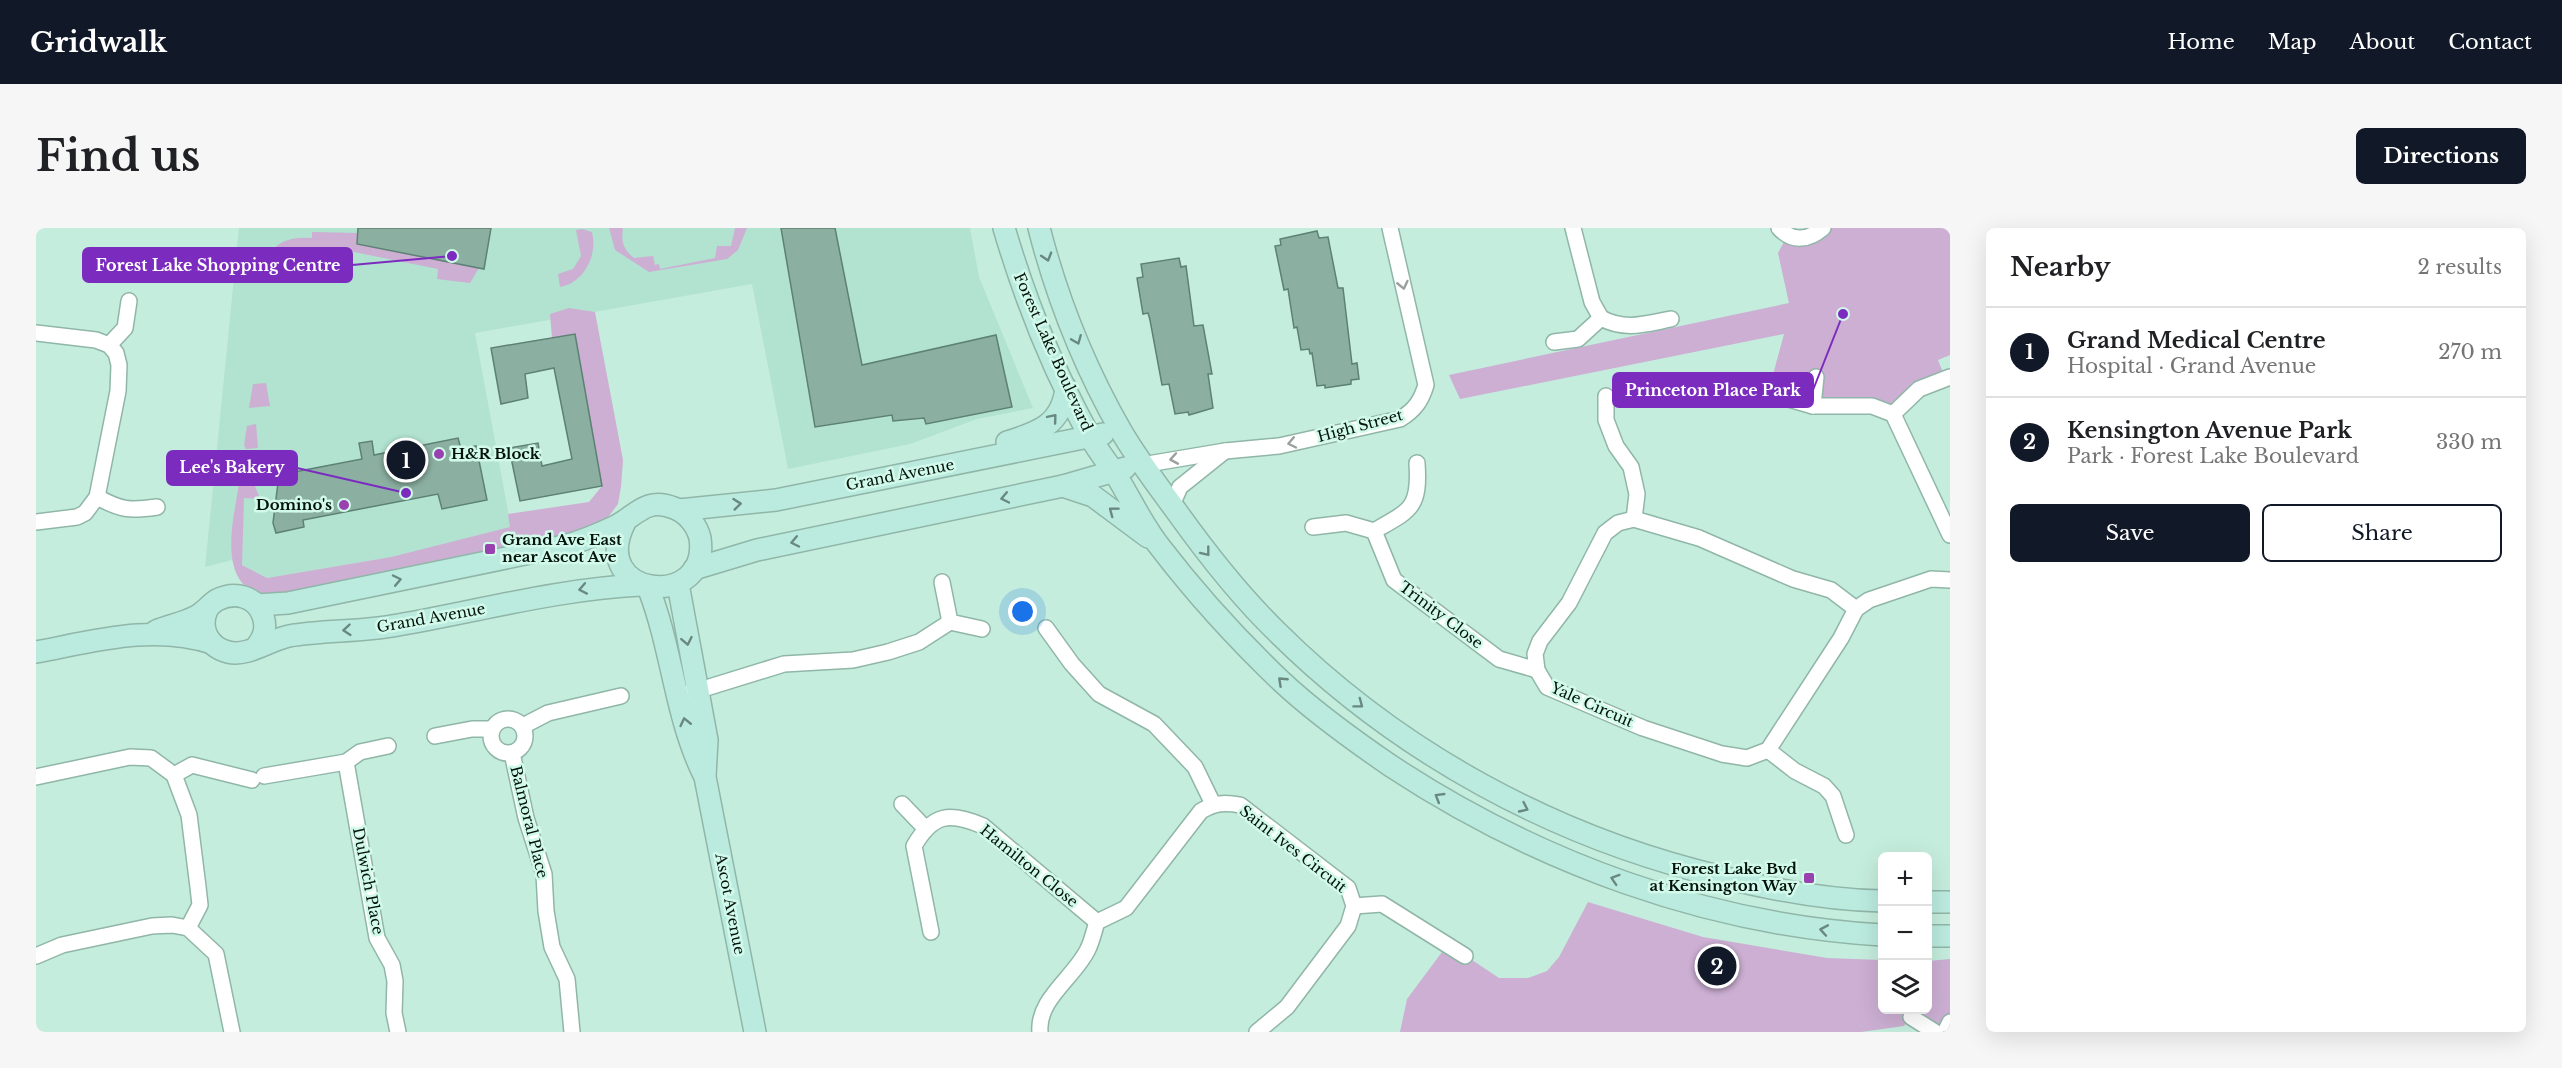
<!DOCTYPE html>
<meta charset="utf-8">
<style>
:root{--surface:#fff;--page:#f6f6f6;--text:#202124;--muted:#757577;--line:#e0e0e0;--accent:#111827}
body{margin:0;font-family:"Libre Baskerville",serif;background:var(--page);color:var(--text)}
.controls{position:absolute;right:18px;bottom:18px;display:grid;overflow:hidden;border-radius:9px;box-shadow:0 6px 24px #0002}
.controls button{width:54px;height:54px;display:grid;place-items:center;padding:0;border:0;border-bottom:2px solid var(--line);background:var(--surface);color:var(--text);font:30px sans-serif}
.you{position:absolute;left:987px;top:384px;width:21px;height:21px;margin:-15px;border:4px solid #fff;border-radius:50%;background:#1a73e8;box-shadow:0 0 0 9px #1a73e833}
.badge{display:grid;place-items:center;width:39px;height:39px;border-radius:50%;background:var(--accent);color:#fff;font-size:20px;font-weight:700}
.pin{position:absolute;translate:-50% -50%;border:3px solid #fff;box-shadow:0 2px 6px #0006}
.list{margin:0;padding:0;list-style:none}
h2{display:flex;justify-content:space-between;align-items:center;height:78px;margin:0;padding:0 24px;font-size:26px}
h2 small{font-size:20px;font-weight:400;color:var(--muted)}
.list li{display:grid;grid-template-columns:39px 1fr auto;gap:18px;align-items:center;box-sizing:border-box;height:90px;padding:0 24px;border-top:2px solid var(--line)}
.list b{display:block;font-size:22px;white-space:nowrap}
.list p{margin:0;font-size:20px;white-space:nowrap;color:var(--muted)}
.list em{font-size:20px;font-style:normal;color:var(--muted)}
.actions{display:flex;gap:12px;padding:18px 24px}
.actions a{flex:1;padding:14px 0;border:2px solid var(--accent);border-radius:9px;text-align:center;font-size:21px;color:var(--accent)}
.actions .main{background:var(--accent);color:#fff}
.icon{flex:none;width:33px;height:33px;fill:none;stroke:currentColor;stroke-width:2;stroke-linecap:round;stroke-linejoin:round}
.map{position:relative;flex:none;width:1914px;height:804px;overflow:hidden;border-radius:9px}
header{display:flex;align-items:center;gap:36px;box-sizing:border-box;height:84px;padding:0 30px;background:var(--accent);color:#fff}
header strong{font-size:28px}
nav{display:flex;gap:33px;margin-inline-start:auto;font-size:21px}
.intro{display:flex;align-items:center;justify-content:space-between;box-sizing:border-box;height:144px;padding:0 36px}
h1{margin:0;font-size:42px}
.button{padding:15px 27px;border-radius:9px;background:var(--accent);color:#fff;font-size:21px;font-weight:700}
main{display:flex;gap:36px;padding:0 36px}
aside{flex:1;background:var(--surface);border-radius:9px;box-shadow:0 6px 24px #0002}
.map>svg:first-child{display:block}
.built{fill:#b2e2d0}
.green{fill:#ccafd3}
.building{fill:#8bb0a2;stroke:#5d8174;stroke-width:1.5}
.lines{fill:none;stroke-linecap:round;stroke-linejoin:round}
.street-casing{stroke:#90b6a8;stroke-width:18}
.secondary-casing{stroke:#90b6a8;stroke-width:24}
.street{stroke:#fff;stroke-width:15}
.secondary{stroke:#bbebdf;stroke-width:21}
.oneway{stroke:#698980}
.oneway2{stroke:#9ba09e}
.poi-dot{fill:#9941ae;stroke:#d2faeb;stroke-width:2}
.labels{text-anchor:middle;stroke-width:5;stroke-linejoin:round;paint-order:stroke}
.street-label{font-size:15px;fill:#04120d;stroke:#d2faeb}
.poi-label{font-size:15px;font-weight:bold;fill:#04120d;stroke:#d2faeb;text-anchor:start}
.leader{fill:none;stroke:#7b2cbf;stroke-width:2}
.callout-dot{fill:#7b2cbf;stroke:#d2faeb;stroke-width:2}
.callout{fill:#7b2cbf;stroke:#7b2cbf;stroke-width:2}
.callout-label{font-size:16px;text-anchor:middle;font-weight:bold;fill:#fff}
</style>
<header>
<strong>Gridwalk</strong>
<nav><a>Home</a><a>Map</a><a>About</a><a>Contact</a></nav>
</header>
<div class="intro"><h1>Find us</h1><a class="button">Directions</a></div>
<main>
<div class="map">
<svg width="1914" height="804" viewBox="0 0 1914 804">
<rect width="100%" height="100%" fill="#c5eddd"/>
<path class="built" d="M203,0H934L943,49L997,180L941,191L874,216L752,241L716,56L439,105L475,299L355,329L231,350L196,332L169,339Z"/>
<g class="green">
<path d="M573,0H587C585,14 587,21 598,30L617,28L619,37L623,36L624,41L679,30L681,18H695L699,0H711L702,22L691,31L613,44L579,22Z"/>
<path d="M1787,0H1914V127L1902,132L1908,147L1857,186L1732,165L1748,106L1424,171L1413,147L1753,75L1742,25L1751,8Z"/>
<path d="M546,1L556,4C562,27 548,55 524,59L522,46L537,41L545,28L540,2Z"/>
<path d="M276,4L322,5L321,16L443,40L434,55L401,51L402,41L313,23L237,40L236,52H226C231,20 243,8 276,10Z"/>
<path d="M533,80L559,84L587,232L585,259L582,276L570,292L537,307L244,368C238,368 231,369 225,367C180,353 198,289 203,256L212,253L219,258L224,271L208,270L206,337L231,350L355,329L474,299L472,286L553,274L566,258L539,106L516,110L514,86Z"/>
<path d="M230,155L234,178L213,180L217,156Z"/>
<path d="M220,196L222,220L210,221L208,217L211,198Z"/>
<path d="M1552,674L1667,709L1791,730L1846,732V782H1892V733L1914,731V794L1909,804L1875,789L1868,798L1825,804H1364L1371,771L1412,716L1463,750H1492L1511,743L1523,729Z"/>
</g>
<g class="building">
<path d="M322,0H455L448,41L321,16Z"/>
<path d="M745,0H799L826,137L960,107L976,179L890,196L888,190L857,193L856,187L779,199Z"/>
<path d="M1281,3L1283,10L1292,9L1302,60H1307L1316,136L1321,135L1323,151L1315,152V156L1289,160V157L1281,158L1276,125L1274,126L1273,121L1265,122L1261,99L1258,100L1252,61L1248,62L1239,18L1245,17L1244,11Z"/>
<path d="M1143,30L1145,39L1150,38L1158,98L1167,97L1176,146H1172L1177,180L1153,187L1152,184L1139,186L1133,156L1126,157L1114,92L1112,85L1107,86L1101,50L1107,49L1105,36Z"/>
<path d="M539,106L566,258L484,273L473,220L502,215L506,238L536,231L518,140L489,146L492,170L465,176L455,120Z"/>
<path d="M422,210L425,221L440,218L451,272L406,281L402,266L267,292L268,299L240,305L237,295L243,247L326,231L323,215L336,213L338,227Z"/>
</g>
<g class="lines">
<g class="street-casing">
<g id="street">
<path d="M1537,0L1556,74L1565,90"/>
<path d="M1743,0C1757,15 1773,12 1787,0"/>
<path d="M0,105L60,112L73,117L80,125L83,137L82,163L61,269L49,285L41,289L0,294"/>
<path d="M1518,114L1542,111L1565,90C1589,103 1609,96 1635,91"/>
<path d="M73,117L89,100L93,73"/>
<path d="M1732,165L1777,178H1836L1857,186L1883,161L1914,149"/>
<path d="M1570,168V192L1580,218L1595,239L1601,266L1598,291"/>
<path d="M1777,178L1780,149"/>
<path d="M1857,186L1914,307"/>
<path d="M1106,237L1189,223L1243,218L1364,191C1379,182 1385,173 1390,157L1354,0"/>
<path d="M61,269C85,282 93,283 121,279"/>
<path d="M1136,277L1144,259L1189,223"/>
<path d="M1277,299L1310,295L1338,303C1375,282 1384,280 1381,235"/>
<path d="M1338,303L1358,352L1463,431L1501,442"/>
<path d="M906,354L914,394L946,401"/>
<path d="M1820,381L1795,362L1757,351L1663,310L1598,291L1582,295L1569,305L1533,375L1504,413L1499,426L1501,442L1511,459L1607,500L1686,526L1711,530L1732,522L1805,410L1820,381L1833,372L1895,351L1914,352"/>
<path d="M1010,400L1036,436L1063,466L1118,496L1159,539L1177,576"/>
<path d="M654,465L748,436L817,432L852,424L883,414L914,394"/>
<circle cx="472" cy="508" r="17"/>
<path d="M487,498L512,485L585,468"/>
<path d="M399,508L436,501H456"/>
<path d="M1732,522L1759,543L1788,558L1797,568L1810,607"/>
<path d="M476,525L490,590L508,646L510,683L516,719L531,751L536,804"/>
<path d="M310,534L341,710L356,737L359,753L358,785L362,804"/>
<path d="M138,547L156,537L216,552"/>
<path d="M228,548L310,534L324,524L352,518"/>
<path d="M0,549L94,529L115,530L138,547L153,587L162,659L164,677L152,700"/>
<path d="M866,576L889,600"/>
<path d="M1318,678L1346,676L1429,728"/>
<path d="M895,704L878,618C897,585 914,584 947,598L1061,694"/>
<path d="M0,728L26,717L116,698L136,697L152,700L180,726L196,804"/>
<path d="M1875,789L1899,804"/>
<path d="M1004,804C1001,771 1039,749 1052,721C1056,713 1058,703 1061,694L1090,680L1165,583C1179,575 1188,574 1204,577L1312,660L1318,678L1312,698L1251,779L1221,804"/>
<path d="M1909,804L1914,794"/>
</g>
</g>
<g class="secondary-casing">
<g id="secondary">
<path d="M968,0C989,71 1017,142 1053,207C1061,222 1073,236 1083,252C1096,274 1108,299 1124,319C1160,366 1202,412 1245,453C1279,485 1317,512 1355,538C1501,634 1671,697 1846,707"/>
<path d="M1003,0C1021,70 1049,140 1085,203C1102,232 1122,258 1141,284C1171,326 1204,368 1241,404C1363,525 1520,610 1686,649C1738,662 1793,672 1846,673"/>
<path d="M971,214C1001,205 1026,197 1030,160"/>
<path d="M1027,258L1057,268L1112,309"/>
<path d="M643,282L740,272L1067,206"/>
<path d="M658,341L721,322L1027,258L1089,240"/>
<path d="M642,356L671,512L669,549L719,804"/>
<path d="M612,359C636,420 639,487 667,545"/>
<path d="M221,377L252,375L528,318C547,313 563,306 580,298C601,287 610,269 638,280C650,284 661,297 664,310C675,383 550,371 589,294"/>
<path d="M171,382C163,400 172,419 192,424C212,429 233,412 253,408C289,402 326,404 362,397C443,383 522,361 605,357"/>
<path d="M120,403C132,398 147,395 159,389C168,385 173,377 181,372C199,363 220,368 227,388C231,400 228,409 221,418"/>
<path d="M0,424C59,413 117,396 176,415"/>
<path d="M1892,674H1914"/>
<path d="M1892,708H1914"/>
</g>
</g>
<use href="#street" class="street"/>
<use href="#secondary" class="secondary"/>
</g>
<defs><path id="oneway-chevron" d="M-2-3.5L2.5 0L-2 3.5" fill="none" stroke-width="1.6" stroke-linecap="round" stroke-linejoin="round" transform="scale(1.5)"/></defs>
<g class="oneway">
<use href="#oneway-chevron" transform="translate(1011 29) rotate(73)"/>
<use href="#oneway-chevron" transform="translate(1041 112) rotate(68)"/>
<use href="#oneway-chevron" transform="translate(1017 190) rotate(-50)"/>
<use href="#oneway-chevron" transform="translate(969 270) rotate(168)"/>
<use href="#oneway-chevron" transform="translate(701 276) rotate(-6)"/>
<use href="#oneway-chevron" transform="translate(1077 283) rotate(-143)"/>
<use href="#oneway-chevron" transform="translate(759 314) rotate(168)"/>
<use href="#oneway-chevron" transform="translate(1170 324) rotate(52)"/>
<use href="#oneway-chevron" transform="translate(361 352) rotate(-12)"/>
<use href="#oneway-chevron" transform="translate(547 361) rotate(169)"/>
<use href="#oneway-chevron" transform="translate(311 402) rotate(175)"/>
<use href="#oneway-chevron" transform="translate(651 413) rotate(79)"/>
<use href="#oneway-chevron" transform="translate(1246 453) rotate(-137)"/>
<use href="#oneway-chevron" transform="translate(1323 476) rotate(37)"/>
<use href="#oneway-chevron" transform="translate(649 494) rotate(-103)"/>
<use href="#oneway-chevron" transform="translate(1403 569) rotate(-149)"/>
<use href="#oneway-chevron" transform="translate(1488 580) rotate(25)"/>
<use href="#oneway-chevron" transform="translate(1579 651) rotate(-162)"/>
<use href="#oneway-chevron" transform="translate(1788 702) rotate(-170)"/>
</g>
<g class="oneway2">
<use href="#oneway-chevron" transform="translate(1367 57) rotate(77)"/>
<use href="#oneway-chevron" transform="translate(1256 215) rotate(168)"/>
<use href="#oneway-chevron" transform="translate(1138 231) rotate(170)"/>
</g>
<g class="poi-dot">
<circle cx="403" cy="226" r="6"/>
<circle cx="308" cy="277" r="6"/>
<rect x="448" y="315" width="12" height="12" rx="3"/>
<rect x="1767" y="644" width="12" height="12" rx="3"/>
</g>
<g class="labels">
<g class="street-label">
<text transform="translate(1017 124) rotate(66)" y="5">Forest Lake Boulevard</text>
<text transform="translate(1324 198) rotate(-15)" y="5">High Street</text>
<text transform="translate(864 247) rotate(-11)" y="5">Grand Avenue</text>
<text transform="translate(1405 387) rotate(37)" y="5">Trinity Close</text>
<text transform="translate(395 390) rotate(-10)" y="5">Grand Avenue</text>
<text transform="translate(1556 477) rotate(24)" y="5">Yale Circuit</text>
<text transform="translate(493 594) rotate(76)" y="5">Balmoral Place</text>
<text transform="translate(1257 621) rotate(38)" y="5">Saint Ives Circuit</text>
<text transform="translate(993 638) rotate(39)" y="5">Hamilton Close</text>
<text transform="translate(332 653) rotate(79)" y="5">Dulwich Place</text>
<text transform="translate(694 676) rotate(79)" y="5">Ascot Avenue</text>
</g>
<g class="poi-label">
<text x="415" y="231">H&amp;R Block</text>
<text x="296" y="282" text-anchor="end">Domino's</text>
<text x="466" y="317">Grand Ave East<tspan x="466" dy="17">near Ascot Ave</tspan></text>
<text x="1761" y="646" text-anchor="end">Forest Lake Bvd<tspan x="1761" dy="17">at Kensington Way</tspan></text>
</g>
</g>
<path class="leader" d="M416 28L316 37M1807 86L1777 162M370 265L261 240"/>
<g class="callout-dot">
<circle cx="416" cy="28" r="6"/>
<circle cx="1807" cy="86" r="6"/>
<circle cx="370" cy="265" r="6"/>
</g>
<g class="callout">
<rect x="47" y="20" width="269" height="34" rx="6"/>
<rect x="1577" y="145" width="200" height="34" rx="6"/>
<rect x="131" y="223" width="130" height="34" rx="6"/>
</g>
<g class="callout-label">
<text x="182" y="43">Forest Lake Shopping Centre</text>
<text x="1677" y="168">Princeton Place Park</text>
<text x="196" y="245">Lee's Bakery</text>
</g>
</svg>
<div class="controls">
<button>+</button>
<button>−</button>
<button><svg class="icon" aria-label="layers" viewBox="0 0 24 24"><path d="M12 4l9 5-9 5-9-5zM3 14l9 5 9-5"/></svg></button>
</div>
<div class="you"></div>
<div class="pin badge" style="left:370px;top:232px">1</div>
<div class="pin badge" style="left:1681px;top:738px">2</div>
</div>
<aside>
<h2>Nearby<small>2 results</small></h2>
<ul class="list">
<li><span class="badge">1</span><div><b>Grand Medical Centre</b><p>Hospital · Grand Avenue</p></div><em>270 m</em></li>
<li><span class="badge">2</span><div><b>Kensington Avenue Park</b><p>Park · Forest Lake Boulevard</p></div><em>330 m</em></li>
</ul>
<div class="actions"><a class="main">Save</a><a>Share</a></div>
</aside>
</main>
